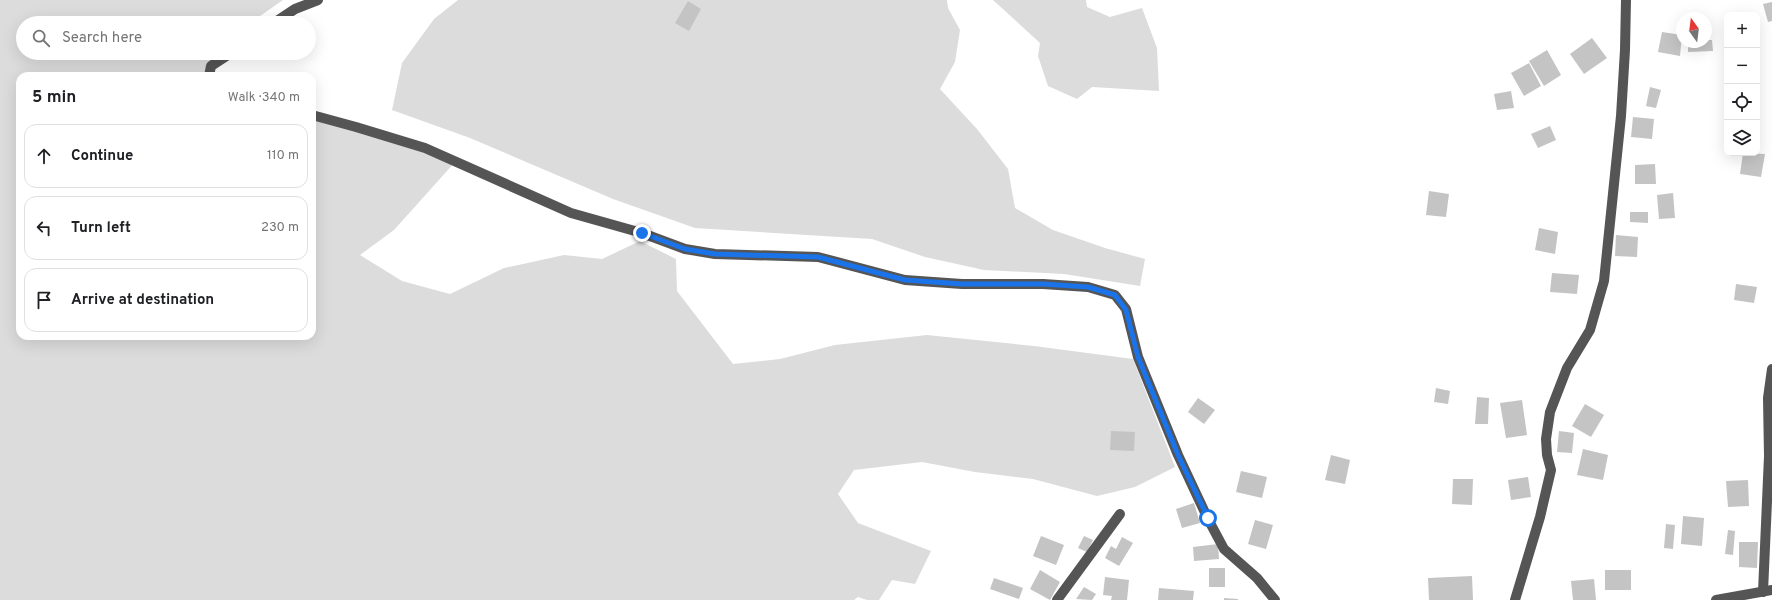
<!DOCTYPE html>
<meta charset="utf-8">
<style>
:root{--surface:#fff;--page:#f2f2f2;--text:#202124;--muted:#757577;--line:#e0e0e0}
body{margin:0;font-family:Overpass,sans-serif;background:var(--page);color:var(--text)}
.controls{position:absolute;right:12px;top:12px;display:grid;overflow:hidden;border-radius:8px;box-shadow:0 4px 16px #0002}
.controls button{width:36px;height:36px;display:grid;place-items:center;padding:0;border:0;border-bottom:1px solid var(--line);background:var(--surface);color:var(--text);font:20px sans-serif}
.compass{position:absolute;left:1676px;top:12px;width:36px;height:36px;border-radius:50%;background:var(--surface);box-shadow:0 4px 16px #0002;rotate:346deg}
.stop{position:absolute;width:12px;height:12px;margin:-9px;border:3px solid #1a73e8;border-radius:50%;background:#fff}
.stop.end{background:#1a73e8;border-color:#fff;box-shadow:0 1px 4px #0008}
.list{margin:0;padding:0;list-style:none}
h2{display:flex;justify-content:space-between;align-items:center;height:52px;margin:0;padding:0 16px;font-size:17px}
h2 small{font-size:13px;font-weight:400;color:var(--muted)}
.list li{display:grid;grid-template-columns:26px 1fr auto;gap:12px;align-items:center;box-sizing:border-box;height:64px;margin:0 8px 8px;padding:0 8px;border:1px solid var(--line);border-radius:12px}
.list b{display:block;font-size:15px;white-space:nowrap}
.list em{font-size:13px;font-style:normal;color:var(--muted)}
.icon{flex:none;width:22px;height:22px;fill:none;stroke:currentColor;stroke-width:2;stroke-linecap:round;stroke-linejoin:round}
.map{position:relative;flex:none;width:1772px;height:600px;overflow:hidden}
.search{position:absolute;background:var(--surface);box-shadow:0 4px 16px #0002;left:16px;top:16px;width:300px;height:44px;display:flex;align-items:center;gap:10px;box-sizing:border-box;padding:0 14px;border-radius:22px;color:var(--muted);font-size:15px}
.panel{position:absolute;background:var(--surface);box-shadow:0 4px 16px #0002;left:16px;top:72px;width:300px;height:268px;border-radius:12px}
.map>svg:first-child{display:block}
.green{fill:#dcdcdc}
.building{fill:#c4c4c4}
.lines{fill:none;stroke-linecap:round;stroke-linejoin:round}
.minor{stroke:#555;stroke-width:10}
.route{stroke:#1a73e8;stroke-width:5}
</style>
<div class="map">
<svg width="1772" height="600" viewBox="0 0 1772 600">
<rect width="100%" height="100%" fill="#fff"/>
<g class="green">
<path d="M0,0H283L250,23H23V53H213L209,66L216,76H20V336H312V111L455,162L394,230L360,255L402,281L450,294L504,268L564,255L602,259L640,241L676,259L677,291L733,364L780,359L835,345L927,335L1034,346L1133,359L1175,467L1135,487L1097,496L1033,479L975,472L922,462L854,470L838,494L858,523L931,551L915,584L892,580L879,600H867L858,597L854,600H0Z"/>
<path d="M458,0H947L948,8L960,30L955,62L940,89L977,129L1008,169L1015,208L1053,230L1105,248L1145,259L1140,286L1064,274L984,270L925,257L872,239L695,228L613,199L470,138L392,110L402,63L434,19Z"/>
<path d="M993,0H1086L1087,7L1110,17L1142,8L1157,48L1159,91L1092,87L1077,99L1048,86L1038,56L1040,43Z"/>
</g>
<g class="building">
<path d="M688,1L701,9L689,31L675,23Z"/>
<path d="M1772,2V21L1768,22L1763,4Z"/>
<path d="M1662,32L1682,35L1680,56L1658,52Z"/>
<path d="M1592,38L1607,58L1584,74L1570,54Z"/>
<path d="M1706,40H1712L1713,51L1688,52V42H1706Z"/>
<path d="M1547,50L1561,75L1544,86L1529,61Z"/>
<path d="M1529,63L1541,86L1524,96L1511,73Z"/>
<path d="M1650,87L1661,90L1656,108L1646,106Z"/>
<path d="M1511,91L1514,108L1497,110L1494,94Z"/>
<path d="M1633,117L1654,119L1652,139L1631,137Z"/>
<path d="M1550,126L1556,140L1538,148L1531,134Z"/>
<path d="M1743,153L1765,154L1761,177L1740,174Z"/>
<path d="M1655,164L1656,184H1635V165Z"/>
<path d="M1429,191L1449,194L1446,217L1426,215Z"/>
<path d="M1673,193L1675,218L1659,219L1657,195Z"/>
<path d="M1630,212H1648V223L1630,222Z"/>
<path d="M1539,228L1558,232L1555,254L1535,250Z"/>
<path d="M1616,235L1638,237L1637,257L1615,256Z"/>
<path d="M1552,273L1579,275L1577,294L1550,292Z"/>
<path d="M1736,284L1757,287L1754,303L1734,300Z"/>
<path d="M1436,388L1450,391L1448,404L1434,402Z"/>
<path d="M1477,397L1489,398L1488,424H1475Z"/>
<path d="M1198,398L1215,410L1204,424L1188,412Z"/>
<path d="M1522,400L1527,435L1506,438L1500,403Z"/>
<path d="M1585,404L1604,415L1591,437L1572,426Z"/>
<path d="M1111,431L1135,432L1134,451L1110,450Z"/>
<path d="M1559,431L1574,433L1572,453L1557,452Z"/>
<path d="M1583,449L1608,455L1603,480L1577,475Z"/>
<path d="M1331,455L1350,460L1345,484L1325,480Z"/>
<path d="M1241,471L1267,477L1262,498L1236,492Z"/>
<path d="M1528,477L1531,497L1511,500L1508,480Z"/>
<path d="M1453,479H1473L1472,505L1452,504Z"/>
<path d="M1748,480L1749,506L1728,507L1726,481Z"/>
<path d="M1194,503L1200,523L1182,528L1176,509Z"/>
<path d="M1683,516L1704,518L1702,546L1681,544Z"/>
<path d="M1255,520L1273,525L1266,549L1248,544Z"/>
<path d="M1666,524L1675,525L1673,549L1664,548Z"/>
<path d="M1728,530L1735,531L1733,555L1725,554Z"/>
<path d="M1041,536L1064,545L1056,565L1033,556Z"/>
<path d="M1084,536L1093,540L1087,552L1078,548Z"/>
<path d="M1122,537L1133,543L1119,566L1105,558L1111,546L1116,549Z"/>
<path d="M1739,542H1758L1757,568L1739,567Z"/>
<path d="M1218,544L1219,559L1194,561L1193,547Z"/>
<rect x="1209" y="568" width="16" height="19"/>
<path d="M1040,570L1060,582L1050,600L1030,589Z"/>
<rect x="1605" y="570" width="26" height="20"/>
<path d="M1472,576L1473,600H1429L1428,578Z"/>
<path d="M1105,577L1129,580L1127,600H1111L1112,596L1103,595Z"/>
<path d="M994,578L1023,588L1019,599L990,589Z"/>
<path d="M1594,579L1596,600H1573L1571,581Z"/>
<path d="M1084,587L1096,594L1092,600L1076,599Z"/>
<path d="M1159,588L1194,591L1193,600H1158Z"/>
<path d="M1224,598L1238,599V600H1224Z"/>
</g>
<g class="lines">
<g class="minor">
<path d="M274,23L295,9L318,0"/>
<path d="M209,76L211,66L231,53"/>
<path d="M312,115L356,127L425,148L571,213L642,233L685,249L715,254L818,257L905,280L962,284H1043L1088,287L1115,295L1126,309L1138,357L1178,455L1208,519L1224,549L1257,578L1275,600"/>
<path d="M1763,592L1769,456L1768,398L1772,369"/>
<path d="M1057,600L1120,514"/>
<path d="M1515,600L1540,517L1551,470L1547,455L1546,439L1550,412L1567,368L1590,330L1604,281L1621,116L1625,50L1626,0"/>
<path d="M1716,600L1772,590"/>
</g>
</g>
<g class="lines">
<path class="route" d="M642,233L685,249L715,254L818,257L905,280L962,284H1043L1088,287L1115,295L1126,310L1138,357L1178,455L1208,518"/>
</g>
</svg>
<div class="controls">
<button>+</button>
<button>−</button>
<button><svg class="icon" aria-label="locate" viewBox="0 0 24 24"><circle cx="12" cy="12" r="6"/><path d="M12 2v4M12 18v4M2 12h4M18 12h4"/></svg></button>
<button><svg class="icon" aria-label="layers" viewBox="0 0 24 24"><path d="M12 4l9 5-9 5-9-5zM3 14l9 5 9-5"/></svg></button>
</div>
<svg class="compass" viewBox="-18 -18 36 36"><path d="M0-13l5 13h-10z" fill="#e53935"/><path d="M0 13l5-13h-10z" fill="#757577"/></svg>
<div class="stop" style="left:1208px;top:518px"></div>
<div class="stop end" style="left:642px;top:233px"></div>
<div class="search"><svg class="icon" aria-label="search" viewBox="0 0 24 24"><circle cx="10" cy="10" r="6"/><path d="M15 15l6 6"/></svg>Search here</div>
<section class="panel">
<h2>5 min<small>Walk · 340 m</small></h2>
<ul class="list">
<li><svg class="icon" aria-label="ahead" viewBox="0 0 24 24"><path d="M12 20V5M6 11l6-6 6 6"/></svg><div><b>Continue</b></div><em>110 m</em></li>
<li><svg class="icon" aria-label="left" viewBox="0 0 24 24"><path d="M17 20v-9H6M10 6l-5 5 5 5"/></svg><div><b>Turn left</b></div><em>230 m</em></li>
<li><svg class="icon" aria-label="arrive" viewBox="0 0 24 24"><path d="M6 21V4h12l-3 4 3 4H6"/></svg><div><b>Arrive at destination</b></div></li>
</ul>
</section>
</div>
